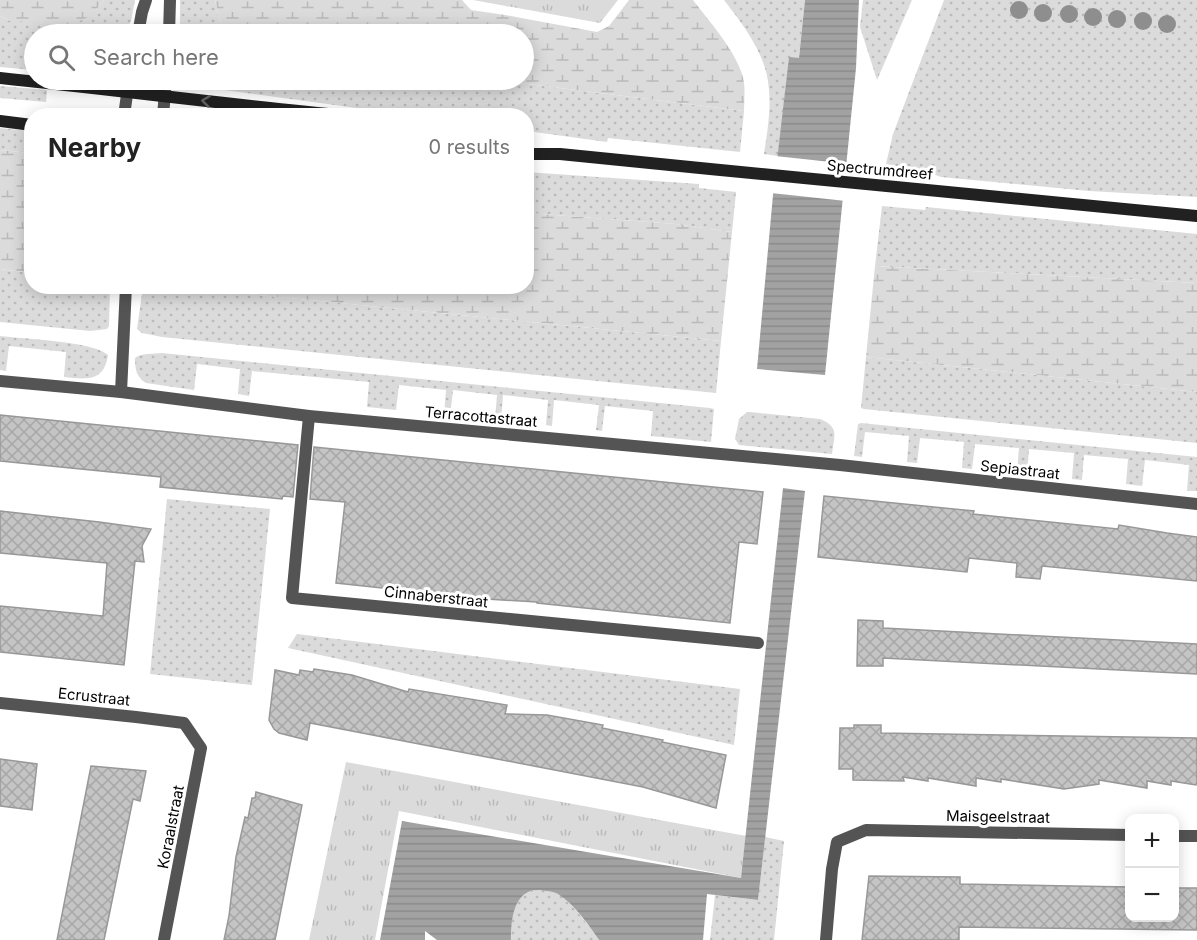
<!DOCTYPE html>
<meta charset="utf-8">
<style>
:root{--surface:#fff;--page:#f6f6f6;--text:#222;--muted:#767676;--line:#e0e0e0}
body{margin:0;font-family:Inter,sans-serif;background:var(--page);color:var(--text)}
.controls{position:absolute;right:18px;bottom:18px;display:grid;overflow:hidden;border-radius:12px;box-shadow:0 3px 15px #0003}
.controls button{width:54px;height:54px;display:grid;place-items:center;padding:0;border:0;border-bottom:2px solid var(--line);background:var(--surface);color:var(--text);font:30px sans-serif}
.list{margin:0;padding:0;list-style:none}
h2{display:flex;justify-content:space-between;align-items:center;height:78px;margin:0;padding:0 24px;font-size:26px}
h2 small{font-size:20px;font-weight:400;color:var(--muted)}
.icon{flex:none;width:33px;height:33px;fill:none;stroke:currentColor;stroke-width:2;stroke-linecap:round;stroke-linejoin:round}
.map{position:relative;flex:none;width:1197px;height:940px;overflow:hidden}
.search{position:absolute;background:var(--surface);box-shadow:0 3px 15px #0003;left:24px;top:24px;width:510px;height:66px;display:flex;align-items:center;gap:15px;box-sizing:border-box;padding:0 21px;border-radius:33px;color:var(--muted);font-size:22px}
.panel{position:absolute;background:var(--surface);box-shadow:0 3px 15px #0003;left:24px;top:108px;width:510px;height:186px;border-radius:24px}
.map>svg:first-child{display:block}
.grass{fill:url(#grass-dots)}
.wetland{fill:url(#wetland-marsh)}
.park{fill:url(#park-tufts)}
.water{fill:url(#water-rules)}
.pier{fill:#fff}
.building{fill:url(#building-cross-hatch);stroke:#989898;stroke-width:1.5}
.lines{fill:none;stroke-linecap:round;stroke-linejoin:round}
.minor{stroke:#545454;stroke-width:12}
.secondary{stroke:#212121;stroke-width:12}
.tree{fill:#8e8e8e}
.oneway{stroke:#646464}
.labels{text-anchor:middle;stroke-width:6;stroke-linejoin:round;paint-order:stroke}
.street-label{font-size:15px;fill:#000;stroke:#fff}
</style>
<div class="map">
<svg width="1197" height="940" viewBox="0 0 1197 940">
<defs>
<pattern id="grass-dots" width="8" height="8" patternUnits="userSpaceOnUse" patternTransform="scale(1.5)"><rect width="8" height="8" fill="#dbdbdb"/><path d="M2 2h.1M6 6h.1" fill="none" stroke="#bababa" stroke-width="1.8" stroke-linecap="round"/></pattern>
<pattern id="wetland-marsh" width="20" height="14" patternUnits="userSpaceOnUse" patternTransform="scale(1.5)"><rect width="20" height="14" fill="#dbdbdb"/><path d="M1 5h8M5 5V1M11 12h8M15 12V8" fill="none" stroke="#bababa"/></pattern>
<pattern id="park-tufts" width="24" height="20" patternUnits="userSpaceOnUse" patternTransform="scale(1.5)"><rect width="24" height="20" fill="#dbdbdb"/><path d="M3 7l-1-3M5 7V3M7 7l1-3M15 17l-1-3M17 17v-4M19 17l1-3" fill="none" stroke="#bababa"/></pattern>
<pattern id="water-rules" width="6" height="5" patternUnits="userSpaceOnUse" patternTransform="scale(1.5)"><rect width="6" height="5" fill="#a2a2a2"/><path d="M0 2.5h6" fill="none" stroke="#8a8a8a"/></pattern>
<pattern id="building-cross-hatch" width="8" height="8" patternUnits="userSpaceOnUse" patternTransform="scale(1.5)"><rect width="8" height="8" fill="#c4c4c4"/><path d="M0 0l8 8M0 8l8-8" fill="none" stroke="#a7a7a7"/></pattern>
</defs>
<rect width="100%" height="100%" fill="#fff"/>
<g class="grass">
<path d="M104,0H135L131,21L125,34H34V70L0,67V16L10,21L96,10Z"/>
<path d="M180,0H215L220,22L230,34H180Z"/>
<path d="M724,0H805L799,58H789L778,156L764,154C767,133 771,111 769,90C767,55 744,26 724,0Z"/>
<path d="M863,0H912L877,80L860,27Z"/>
<path d="M944,0H1197V197L1089,191L941,177L930,173L886,164L893,134Z"/>
<path d="M198,80H496L744,111L740,152L608,138L607,142L527,131L526,116L408,115L217,89L208,86Z"/>
<path d="M0,86L47,90L46,102L0,98Z"/>
<path d="M0,128L31,131V153L0,150Z"/>
<path d="M526,172L699,184V188L736,192L732,232L676,224L527,213Z"/>
<path d="M882,206L925,210L926,207L1197,234V283L875,266Z"/>
<path d="M0,269L31,273L32,286L110,287L109,326L107,329L90,331L0,322Z"/>
<path d="M188,286L189,288L721,341L716,393L162,337L142,333L137,329L143,287Z"/>
<path d="M0,336C23,339 93,341 108,355C104,383 85,379 64,377L66,352L9,346L6,371L0,370Z"/>
<path d="M162,353L710,408L714,409L711,442L651,436L653,411L605,406L602,431L596,430L599,405L554,400L552,426L546,425L548,400L503,395L501,421L495,420L497,395L453,390L450,416L444,415L446,390L399,385L396,410L367,407L369,382L252,371L249,396L238,394L240,369L197,364L194,390L146,383C136,377 135,369 135,358C140,353 154,354 162,353Z"/>
<path d="M866,357L1197,392V443L864,409L861,408Z"/>
<path d="M747,412H750L820,419C840,427 834,436 832,454L739,445L735,439L739,419Z"/>
<path d="M861,423L1197,457V491H1187L1189,465L1145,460L1142,486L1126,484L1128,459L1084,455L1082,480L1072,479L1074,453L1029,449L1027,474L1017,473L1019,448L975,444L972,469L962,468L964,442L920,438L917,463L907,462L909,436L865,432L862,457L854,456L858,424Z"/>
<path d="M167,499L270,509L252,685L150,674Z"/>
<path d="M297,634L740,689L734,745L288,648Z"/>
<path d="M765,837L784,841L774,940H710L715,895L758,900Z"/>
<path d="M535,890C542,890 550,890 555,892C569,898 590,927 599,940H511C511,918 510,897 535,890Z"/>
</g>
<g class="wetland">
<path d="M0,0H104L96,10L86,18L73,24L10,21L0,16Z"/>
<path d="M215,0H462L471,10L505,15L597,32L609,26L629,0H693C709,21 734,49 742,74C746,86 744,99 744,111L496,80H524V34H230L220,22Z"/>
<path d="M0,150L31,153V273L0,269Z"/>
<path d="M527,213L676,224L732,232L721,341L189,288L188,287L526,286Z"/>
<path d="M875,266L1197,283V392L866,357Z"/>
</g>
<g class="park">
<path d="M473,0H618L600,23Z"/>
<path d="M346,762L746,836L741,878L399,811L375,940H309Z"/>
</g>
<g class="water">
<path d="M805,0H859L856,68L825,375L757,369L773,195L789,57L799,58Z"/>
<path d="M783,488L805,491L758,900L707,894L703,940H599C589,925 574,904 558,894C553,891 546,891 540,890C513,889 511,920 511,940H437L425,931V940H380L402,821L741,878Z"/>
</g>
<path class="pier" d="M775,156L850,164L846,201L771,193Z"/>
<g class="building">
<path d="M0,415L298,445L293,497L283,496L282,499L160,487L161,477L0,461Z"/>
<path d="M314,447L763,492L757,544L739,542L730,623L537,603V602L486,599L336,583L345,502L310,499Z"/>
<path d="M824,496L974,511L973,514L1118,529L1119,525L1167,533L1197,537V581L1042,566L1040,579L1016,577L1017,563L969,558L967,572L818,557Z"/>
<path d="M0,511L99,522L151,529L142,546L144,562L135,561L124,665L0,652V606L103,616L107,563L0,553Z"/>
<path d="M858,620L883,621V628L1197,644V674L883,658V666H857Z"/>
<path d="M314,669L352,675L408,692L409,689L507,705L505,714L547,715L603,725L602,728L663,740L662,742L726,755L716,808L643,787L310,723L307,740L279,733L274,729L269,720L275,670L299,675L300,670L313,672Z"/>
<path d="M854,725H881V733L1197,738V782L1196,785L1171,781V785L1147,781V788L1099,780V784L1064,789L1001,779V782L976,778V786L928,778V781L903,777L904,781L853,780V769H839L840,728H854Z"/>
<path d="M0,759L37,764L32,810L0,806Z"/>
<path d="M91,766L146,771L140,801L133,799L104,940H57Z"/>
<path d="M256,792L302,805L275,940H224L229,916L236,857L245,817L248,818L252,798H255Z"/>
<path d="M869,876L960,877V884L1130,887V918H1174V888H1197V930L959,927V940H862Z"/>
</g>
<g class="lines">
<g class="minor">
<path d="M138,34L142,12L146,0"/>
<path d="M169,34L170,0"/>
<path d="M124,116L129,80"/>
<path d="M163,116L166,80"/>
<path d="M0,381L121,392L309,416L840,465L1197,504"/>
<path d="M121,392L126,286"/>
<path d="M309,416L292,598L758,643"/>
<path d="M0,703L136,717L184,723L201,748L164,940"/>
<path d="M1174,836H1197"/>
<path d="M826,940L832,869L837,842L866,830L1130,835"/>
</g>
<g class="secondary">
<path d="M0,78C116,90 232,105 348,116"/>
<path d="M0,121L32,125"/>
<path d="M526,154H560L710,169L1197,216"/>
</g>
</g>
<g class="tree">
<circle cx="1019" cy="10" r="9"/>
<circle cx="1043" cy="13" r="9"/>
<circle cx="1069" cy="14" r="9"/>
<circle cx="1093" cy="17" r="9"/>
<circle cx="1117" cy="19" r="9"/>
<circle cx="1143" cy="21" r="9"/>
<circle cx="1167" cy="24" r="9"/>
</g>
<defs><path id="oneway-chevron" d="M-2-3.5L2.5 0L-2 3.5" fill="none" stroke-width="1.6" stroke-linecap="round" stroke-linejoin="round" transform="scale(1.5)"/></defs>
<use class="oneway" href="#oneway-chevron" transform="translate(206 101) rotate(-173)"/>
<g class="labels">
<g class="street-label">
<text transform="translate(880 170) rotate(5)" y="5">Spectrumdreef</text>
<text transform="translate(481 417) rotate(5)" y="5">Terracottastraat</text>
<text transform="translate(1020 470) rotate(6)" y="5">Sepiastraat</text>
<text transform="translate(436 597) rotate(6)" y="5">Cinnaberstraat</text>
<text transform="translate(94 697) rotate(6)" y="5">Ecrustraat</text>
<text transform="translate(998 817) rotate(1)" y="5">Maisgeelstraat</text>
<text transform="translate(171 827) rotate(-79)" y="5">Koraalstraat</text>
</g>
</g>
</svg>
<div class="controls">
<button>+</button>
<button>−</button>
</div>
<div class="search"><svg class="icon" aria-label="search" viewBox="0 0 24 24"><circle cx="10" cy="10" r="6"/><path d="M15 15l6 6"/></svg>Search here</div>
<section class="panel">
<h2>Nearby<small>0 results</small></h2>
<ul class="list">
</ul>
</section>
</div>
